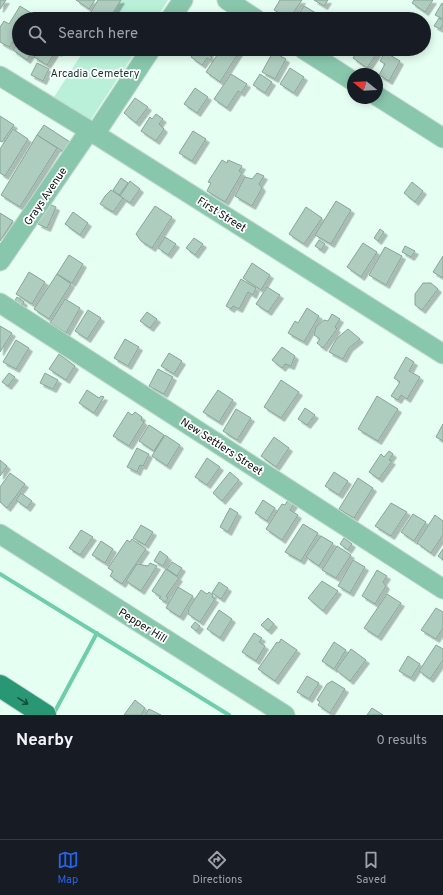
<!DOCTYPE html>
<style>
:root{--surface:#171b24;--page:#242831;--text:#f1f3f6;--muted:#9ea1a6;--line:#363941;--accent:#2563eb}
body{margin:0;font-family:Overpass,sans-serif;background:var(--page);color:var(--text)}
.compass{position:absolute;left:347px;top:68px;width:36px;height:36px;border-radius:50%;background:var(--surface);box-shadow:0 2px 10px #0003;rotate:288deg}
.list{margin:0;padding:0;list-style:none}
h2{display:flex;justify-content:space-between;align-items:center;height:52px;margin:0;padding:0 16px;font-size:17px}
h2 small{font-size:13px;font-weight:400;color:var(--muted)}
.icon{flex:none;width:22px;height:22px;fill:none;stroke:currentColor;stroke-width:2;stroke-linecap:round;stroke-linejoin:round}
.map{position:relative;flex:none;width:443px;height:715px;overflow:hidden}
.search{position:absolute;background:var(--surface);box-shadow:0 2px 10px #0003;left:12px;right:12px;top:12px;height:44px;display:flex;align-items:center;gap:10px;box-sizing:border-box;padding:0 14px;border-radius:22px;color:var(--muted);font-size:15px}
.sheet{height:124px;background:var(--surface)}
nav{display:flex;justify-content:space-around;align-items:center;box-sizing:border-box;height:56px;border-top:1px solid var(--line);background:var(--surface);font-size:11px;color:var(--muted)}
nav a{display:grid;justify-items:center;gap:2px}
nav .on{color:var(--accent)}
.map>svg:first-child{display:block}
.green{fill:#baf0d9}
.lines{fill:none;stroke-linecap:round;stroke-linejoin:round}
.stream{stroke:#70cda9;stroke-width:4}
.building{fill:#aecdbf;stroke:#88a598;filter:url(#shadow)}
.minor-casing{stroke:#c2d9ce;stroke-width:21}
.major-casing{stroke:#c2d9ce;stroke-width:24}
.minor{stroke:#89c7ad;stroke-width:19}
.major{stroke:#299773;stroke-width:22}
.oneway{stroke:#174e3b}
.labels{text-anchor:middle;stroke-width:3.5;stroke-linejoin:round;paint-order:stroke}
.park-label{font-size:11px;fill:#103b2c;stroke:#fff}
.street-label{font-size:11px;fill:#08130e;stroke:#fff}
</style>
<div class="map">
<svg width="443" height="715" viewBox="0 0 443 715">
<defs>
<filter id="shadow"><feDropShadow dx="3.5" dy="3.5" stdDeviation="0" flood-color="#0004"/></filter>
</defs>
<rect width="100%" height="100%" fill="#e6fff3"/>
<g class="green">
<path d="M116,0H168L156,19H104Z"/>
<path d="M85,49H137L90,121L54,97Z"/>
</g>
<g class="lines">
<g class="stream">
<path d="M0,574L229,715"/>
<path d="M53,715L97,633"/>
</g>
</g>
<g class="building">
<path d="M0,0H6L0,9Z"/>
<path d="M76,0H95L89,9Z"/>
<path d="M98,0H121L109,19H102L91,12Z"/>
<path d="M280,0H302L289,19L274,10Z"/>
<path d="M314,0H328L324,6Z"/>
<path d="M414,0H433L425,12L412,3Z"/>
<path d="M442,3L443,4V19L435,15Z"/>
<path d="M20,6L31,13L28,19H19V32L9,47L0,42V27L4,21L9,24Z"/>
<path d="M304,6L316,13L313,19H296Z"/>
<path d="M439,18L443,21V24L440,29L434,26Z"/>
<path d="M19,41V49H34L27,60L13,50Z"/>
<path d="M39,49H60L58,53L56,51L47,65L34,57Z"/>
<path d="M197,49H204L210,53L209,55L212,57L210,60L207,58L202,65L191,57Z"/>
<path d="M221,49H241L220,82L206,72Z"/>
<path d="M359,49H380L367,68L353,58Z"/>
<path d="M273,52L286,59L275,79L262,72Z"/>
<path d="M385,52L400,61L389,81L379,75L385,64L380,61Z"/>
<path d="M37,63L49,69L43,81L31,75Z"/>
<path d="M290,68L304,77L294,93L280,84Z"/>
<path d="M231,74L247,84L241,93L238,91L227,108L214,99Z"/>
<path d="M260,74L272,82L265,93L253,85Z"/>
<path d="M195,88L208,97L197,113L184,104Z"/>
<path d="M135,98L148,107L136,123L124,113Z"/>
<path d="M156,114L163,119L159,124L164,129L156,141L141,131L150,117L152,119Z"/>
<path d="M0,116L14,125L2,142L0,141Z"/>
<path d="M44,125L70,142L64,152L37,135Z"/>
<path d="M13,129L28,139L5,176L0,173V149Z"/>
<path d="M193,131L206,139L192,161L179,153Z"/>
<path d="M37,135L57,148L20,207L1,195Z"/>
<path d="M222,160L227,163L228,160L242,166L239,171L242,173L225,202L207,191L211,183L208,182Z"/>
<path d="M257,173L264,176L259,184L262,188L252,206L235,196L245,177L252,179Z"/>
<path d="M121,178L128,183L119,195L113,190Z"/>
<path d="M130,181L140,189L130,203L120,196Z"/>
<path d="M412,182L423,191L415,202L404,193Z"/>
<path d="M111,190L123,198L113,212L100,204L105,196Z"/>
<path d="M336,201L351,210L331,244L315,235Z"/>
<path d="M47,203L56,207L47,228L38,224Z"/>
<path d="M155,206L172,217L152,248L141,241L136,234Z"/>
<path d="M306,207L322,218L304,244L289,234Z"/>
<path d="M73,212L88,223L80,235L65,224Z"/>
<path d="M0,213L13,221L0,241Z"/>
<path d="M380,229L384,232L378,241L374,238Z"/>
<path d="M165,237L176,244L168,255L158,248Z"/>
<path d="M194,238L203,244L195,255L186,248Z"/>
<path d="M319,240L325,244L321,250L315,246Z"/>
<path d="M363,243L377,252L361,277L347,267Z"/>
<path d="M405,246L415,251L411,257L402,252Z"/>
<path d="M385,247L402,256L386,285L369,275Z"/>
<path d="M69,255L83,264L72,283L57,274Z"/>
<path d="M443,256V278L433,272Z"/>
<path d="M252,263L270,275L261,290L243,278Z"/>
<path d="M29,272L45,282L32,304L16,294Z"/>
<path d="M57,274L71,284L49,319L34,309Z"/>
<path d="M241,279L256,288L253,295L248,292L239,309L233,306L231,309L226,306Z"/>
<path d="M423,283H431L438,289L422,310L415,305V294Z"/>
<path d="M267,287L280,295L268,312L256,304Z"/>
<path d="M17,297L24,302L20,309L13,304Z"/>
<path d="M65,299L80,308L66,333L50,323Z"/>
<path d="M307,308L319,316L304,342L288,333L295,321L298,323Z"/>
<path d="M88,310L101,318L87,339L75,331Z"/>
<path d="M147,312L157,319L150,328L140,321Z"/>
<path d="M332,314L340,319L335,327L337,329L323,348L317,343L320,339L314,335L316,327L324,320L328,321Z"/>
<path d="M0,326L12,333L0,352Z"/>
<path d="M348,329L360,339L349,348L343,359L329,352L337,338Z"/>
<path d="M125,339L139,347L128,366L114,358Z"/>
<path d="M16,340L29,348L16,369L3,362Z"/>
<path d="M282,347L295,356L291,366L285,364L282,368L272,360Z"/>
<path d="M169,353L182,361L174,374L161,366Z"/>
<path d="M59,354L75,366L66,380L49,369Z"/>
<path d="M406,357L414,362L409,371L420,377L407,399L401,395L398,400L391,396L400,382L394,378Z"/>
<path d="M158,369L173,377L164,394L149,386Z"/>
<path d="M9,373L15,377L8,386L2,382Z"/>
<path d="M45,373L58,380L53,389L40,383Z"/>
<path d="M281,380L299,392L281,418L264,407Z"/>
<path d="M87,390L99,398L101,396L104,397L94,413L79,403Z"/>
<path d="M218,390L233,400L219,422L203,412Z"/>
<path d="M377,396L398,409L378,441L358,429Z"/>
<path d="M305,408L315,415L307,425L298,419Z"/>
<path d="M236,409L251,418L237,440L223,431Z"/>
<path d="M128,412L132,415L135,412L142,417L141,420L144,422L129,446L113,436Z"/>
<path d="M443,424V441L436,437Z"/>
<path d="M149,425L164,435L154,451L139,441Z"/>
<path d="M165,435L180,445L167,466L152,456Z"/>
<path d="M274,437L289,448L276,467L261,456Z"/>
<path d="M137,448L149,454L143,466L140,465L137,472L127,467Z"/>
<path d="M389,451L393,454L389,460L392,461L379,479L369,472L381,454L384,457Z"/>
<path d="M207,458L220,467L207,485L195,477Z"/>
<path d="M0,460L7,466L0,476Z"/>
<path d="M230,472L239,480L222,501L213,493Z"/>
<path d="M334,472L348,481L339,495L325,486Z"/>
<path d="M10,473L25,484L7,508L0,502V487Z"/>
<path d="M358,478L373,488L354,518L339,509Z"/>
<path d="M21,493L32,501L27,508L16,500Z"/>
<path d="M263,500L275,508L267,521L255,513Z"/>
<path d="M288,500L294,504L290,510L298,515L282,540L266,529L282,504L285,505Z"/>
<path d="M391,503L407,512L391,536L375,526Z"/>
<path d="M230,508L238,513L228,532L220,527Z"/>
<path d="M413,514L426,522L414,541L401,532Z"/>
<path d="M435,515L443,521V535L431,553L417,543Z"/>
<path d="M303,524L318,533L301,561L285,552Z"/>
<path d="M141,525L153,532L145,545L133,538Z"/>
<path d="M81,530L93,537L80,555L69,548Z"/>
<path d="M321,536L333,543L319,566L306,557Z"/>
<path d="M344,538L352,544L348,550L340,544Z"/>
<path d="M132,539L146,549L122,584L110,576L113,571L108,568L127,540L130,542Z"/>
<path d="M101,541L113,549L105,563L92,555Z"/>
<path d="M337,546L351,555L336,578L322,570Z"/>
<path d="M443,549V560L438,556Z"/>
<path d="M160,551L168,557L163,566L154,561Z"/>
<path d="M353,560L365,567L350,593L338,586Z"/>
<path d="M172,562L182,568L177,576L167,569Z"/>
<path d="M150,563L157,566L141,591L126,581L137,564L148,566Z"/>
<path d="M166,569L179,578L166,596L168,598L165,602L159,598L161,597L152,591Z"/>
<path d="M377,570L387,576L383,582L386,586L375,604L362,596Z"/>
<path d="M322,581L338,591L323,611L308,598Z"/>
<path d="M219,582L228,588L221,599L212,593Z"/>
<path d="M178,587L193,596L180,617L166,608Z"/>
<path d="M201,590L207,594L209,592L213,595L212,597L215,599L200,622L188,614L189,608Z"/>
<path d="M387,594L401,603L378,637L364,628Z"/>
<path d="M436,608L443,612V628L436,639L421,630Z"/>
<path d="M219,610L232,619L220,638L207,629Z"/>
<path d="M268,618L274,624L268,631L261,625Z"/>
<path d="M195,622L200,626L196,631L191,627Z"/>
<path d="M254,633L262,638L259,642L265,646L256,661L242,652Z"/>
<path d="M281,639L297,650L275,681L258,669L277,642L279,643Z"/>
<path d="M334,642L346,650L334,669L322,661Z"/>
<path d="M436,645L443,649V660L430,679L419,671Z"/>
<path d="M351,649L366,660L350,681L336,670Z"/>
<path d="M408,656L420,664L411,678L399,671Z"/>
<path d="M307,676L319,683L309,699L297,692Z"/>
<path d="M332,681L345,689L330,713L318,705L320,702L317,700L327,684Z"/>
<path d="M135,700L145,708L141,715H124Z"/>
<path d="M372,708L383,715H367Z"/>
<path d="M149,709L161,715H145Z"/>
</g>
<g class="lines">
<g class="minor-casing">
<g id="minor">
<path d="M227,0L256,19"/>
<path d="M170,19L183,0"/>
<path d="M303,49L353,81"/>
<path d="M0,76L95,134L443,354"/>
<path d="M377,96L443,138"/>
<path d="M95,134L151,49"/>
<path d="M0,261L89,131"/>
<path d="M0,303L443,589"/>
<path d="M0,534L285,715"/>
</g>
</g>
<g class="major-casing">
<path id="major" d="M0,686L45,715"/>
</g>
<use href="#minor" class="minor"/>
<use href="#major" class="major"/>
</g>
<defs><path id="oneway-shaft" d="M-6 0H5M1.5-3L5.5 0L1.5 3" fill="none" stroke-width="1.6" stroke-linecap="round" stroke-linejoin="round"/></defs>
<use class="oneway" href="#oneway-shaft" transform="translate(23 701) rotate(32)"/>
<g class="labels">
<g class="park-label">
<text x="95" y="77">Arcadia Cemetery</text>
</g>
<g class="street-label">
<text transform="translate(45 196) rotate(-56)" y="4">Grays Avenue</text>
<text transform="translate(222 214) rotate(32)" y="4">First Street</text>
<text transform="translate(222 446) rotate(33)" y="4">New Settlers Street</text>
<text transform="translate(143 625) rotate(32)" y="4">Pepper Hill</text>
</g>
</g>
</svg>
<svg class="compass" viewBox="-18 -18 36 36"><path d="M0-13l5 13h-10z" fill="#e53935"/><path d="M0 13l5-13h-10z" fill="#9ea1a6"/></svg>
<div class="search"><svg class="icon" aria-label="search" viewBox="0 0 24 24"><circle cx="10" cy="10" r="6"/><path d="M15 15l6 6"/></svg>Search here</div>
</div>
<section class="sheet">
<h2>Nearby<small>0 results</small></h2>
<ul class="list">
</ul>
</section>
<nav>
<a class="on"><svg class="icon" aria-label="map" viewBox="0 0 24 24"><path d="M3 6l6-2 6 2 6-2v14l-6 2-6-2-6 2zM9 4v14M15 6v14"/></svg>Map</a>
<a><svg class="icon" aria-label="directions" viewBox="0 0 24 24"><path d="M12 3l9 9-9 9-9-9zM9 14v-3h6M13 9l2 2-2 2"/></svg>Directions</a>
<a><svg class="icon" aria-label="saved" viewBox="0 0 24 24"><path d="M7 4h10v16l-5-4-5 4z"/></svg>Saved</a>
</nav>
